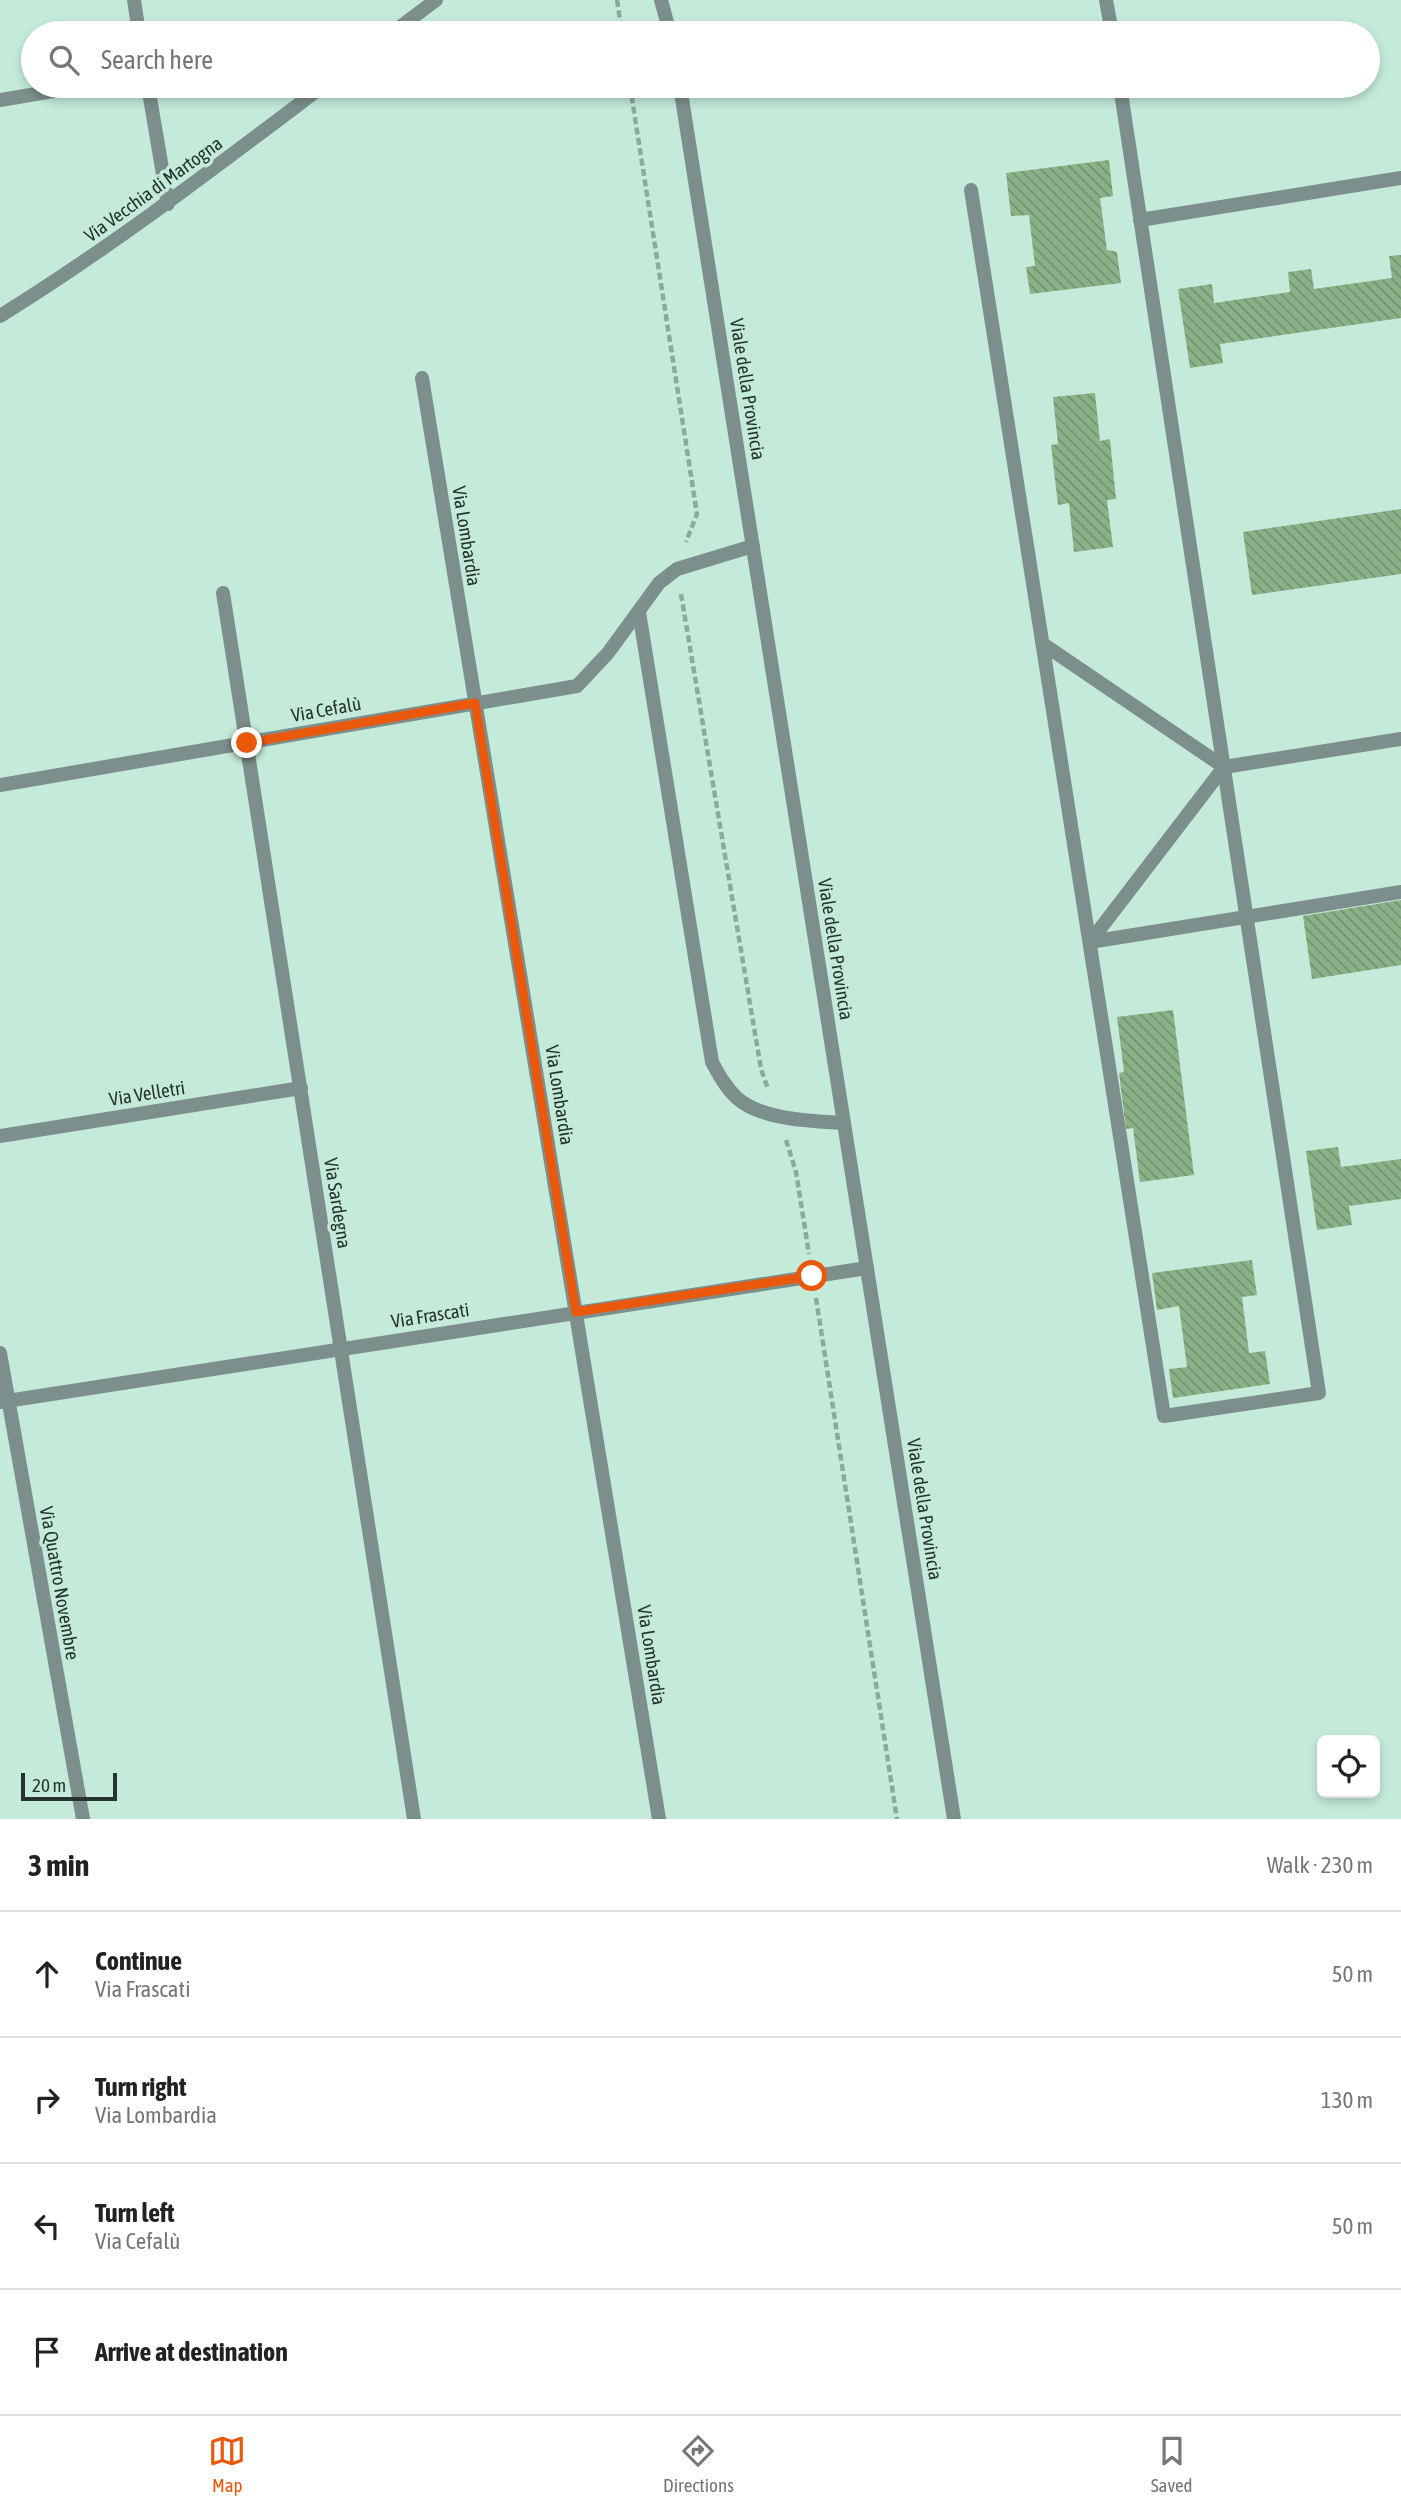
<!DOCTYPE html>
<meta charset="utf-8">
<style>
:root{--surface:#fff;--page:#f6f6f6;--text:#222;--muted:#767676;--line:#e0e0e0;--accent:#ea580c}
body{margin:0;font-family:"Asap Condensed",sans-serif;background:var(--page);color:var(--text)}
.controls{position:absolute;right:21px;bottom:21px;display:grid;overflow:hidden;border-radius:10px;box-shadow:0 4px 10px #0003}
.controls button{width:63px;height:63px;display:grid;place-items:center;padding:0;border:0;border-bottom:2px solid var(--line);background:var(--surface);color:var(--text);font:35px sans-serif}
.scale{position:absolute;left:21px;bottom:18px;width:96px;box-sizing:border-box;padding-left:7px;border:4px solid #25342e;border-top:0;font-size:19px;line-height:24px;white-space:nowrap;color:#25342e;-webkit-text-stroke:5px #c4ebd9;paint-order:stroke}
.stop{position:absolute;width:21px;height:21px;margin:-16px;border:5px solid #ea580c;border-radius:50%;background:#fff}
.stop.end{background:#ea580c;border-color:#fff;box-shadow:0 2px 7px #0008}
.list{margin:0;padding:0;list-style:none}
h2{display:flex;justify-content:space-between;align-items:center;height:91px;margin:0;padding:0 28px;font-size:30px}
h2 small{font-size:23px;font-weight:400;color:var(--muted)}
.list li{display:grid;grid-template-columns:46px 1fr auto;gap:21px;align-items:center;box-sizing:border-box;height:126px;padding:0 28px;border-top:2px solid var(--line)}
.list b{display:block;font-size:26px;white-space:nowrap}
.list p{margin:0;font-size:23px;white-space:nowrap;color:var(--muted)}
.list em{font-size:23px;font-style:normal;color:var(--muted)}
.icon{flex:none;width:38px;height:38px;fill:none;stroke:currentColor;stroke-width:2;stroke-linecap:round;stroke-linejoin:round}
.map{position:relative;flex:none;width:1401px;height:1819px;overflow:hidden}
.search{position:absolute;background:var(--surface);box-shadow:0 4px 10px #0003;left:21px;right:21px;top:21px;height:77px;display:flex;align-items:center;gap:18px;box-sizing:border-box;padding:0 24px;border-radius:38px;color:var(--muted);font-size:26px}
.sheet{height:595px;background:var(--surface)}
nav{display:flex;justify-content:space-around;align-items:center;box-sizing:border-box;height:98px;border-top:2px solid var(--line);background:var(--surface);font-size:19px;color:var(--muted)}
nav a{display:grid;justify-items:center;gap:4px}
nav .on{color:var(--accent)}
.map>svg:first-child{display:block}
.building{fill:url(#building-back-hatch)}
.lines{fill:none;stroke-linecap:round;stroke-linejoin:round}
.path{stroke:#8ba99c;stroke-width:4.5;stroke-dasharray:7 3.5;stroke-linecap:butt}
.service{stroke:#7d8f8d;stroke-width:14}
.minor{stroke:#7d8f8d;stroke-width:14}
.tertiary{stroke:#7d8f8d;stroke-width:14}
.route{stroke:#ea580c;stroke-width:9}
.labels{text-anchor:middle;stroke-width:7;stroke-linejoin:round;paint-order:stroke}
.street-label{font-size:19px;fill:#25342e;stroke:#c4ebd9}
</style>
<div class="map">
<svg width="1401" height="1819" viewBox="0 0 1401 1819">
<defs>
<pattern id="building-back-hatch" width="6" height="6" patternUnits="userSpaceOnUse" patternTransform="scale(1.75)"><rect width="6" height="6" fill="#8bb287"/><path d="M-1 5l2 2M0 0l6 6M5-1l2 2" fill="none" stroke="#71926f"/></pattern>
</defs>
<rect width="100%" height="100%" fill="#c4ebd9"/>
<g class="building">
<path d="M1109,160L1113,196L1100,198L1107,250L1117,252L1121,283L1030,294L1026,267L1035,266L1029,215L1011,216L1006,173Z"/>
<path d="M1401,255V318L1220,344L1223,363L1190,368L1178,289L1212,284L1214,303L1290,292L1288,272L1311,269L1314,289L1392,278L1389,256Z"/>
<path d="M1095,393L1100,441L1110,439L1116,499L1107,500L1113,547L1074,552L1069,503L1058,505L1051,445L1058,444L1053,397Z"/>
<path d="M1401,509V574L1252,595L1243,532Z"/>
<path d="M1401,900V965L1312,979L1303,916Z"/>
<path d="M1173,1010L1194,1175L1140,1182L1133,1128L1126,1129L1119,1073L1124,1072L1117,1017Z"/>
<path d="M1338,1147L1341,1167L1401,1159V1199L1349,1206L1352,1225L1317,1230L1306,1151Z"/>
<path d="M1252,1260L1257,1295L1242,1297L1249,1353L1265,1351L1270,1384L1173,1398L1169,1369L1187,1367L1179,1306L1157,1310L1152,1273Z"/>
</g>
<g class="lines">
<g class="path">
<path d="M617,0L622,33"/>
<path d="M630,86L697,514L686,542"/>
<path d="M681,594L761,1069L768,1089"/>
<path d="M786,1140L796,1172L809,1254"/>
<path d="M816,1298L897,1819"/>
</g>
<g class="service">
<path d="M1106,0L1112,33"/>
<path d="M971,190L1164,1416L1319,1393L1120,86"/>
<path d="M1140,220L1401,178"/>
<path d="M639,612L712,1062C719,1075 726,1088 737,1098C761,1120 813,1121 844,1123"/>
<path d="M1043,644L1224,767L1401,739"/>
<path d="M1090,942L1401,892"/>
<path d="M1090,942L1224,767"/>
</g>
<g class="minor">
<path d="M134,0L139,33"/>
<path d="M392,33L436,0"/>
<path d="M148,86L168,204"/>
<path d="M0,100L83,86"/>
<path d="M0,316C113,246 217,166 323,86"/>
<path d="M422,378L659,1819"/>
<path d="M223,593L414,1819"/>
<path d="M0,785L577,686L608,653L659,583L677,569L753,546"/>
<path d="M0,1136L301,1088"/>
<path d="M0,1353L83,1819"/>
<path d="M0,1402L867,1268"/>
</g>
<g class="tertiary">
<path d="M661,0L670,33"/>
<path d="M680,86L954,1819"/>
</g>
</g>
<g class="lines">
<path class="route" d="M247,743L475,703L576,1312L812,1276"/>
</g>
<g class="labels">
<g class="street-label">
<text transform="translate(153 189) rotate(-36)" y="7">Via Vecchia di Martogna</text>
<text transform="translate(748 389) rotate(81)" y="7">Viale della Provincia</text>
<text transform="translate(467 536) rotate(81)" y="7">Via Lombardia</text>
<text transform="translate(326 709) rotate(-10)" y="7">Via Cefalù</text>
<text transform="translate(836 949) rotate(81)" y="7">Viale della Provincia</text>
<text transform="translate(147 1093) rotate(-9)" y="7">Via Velletri</text>
<text transform="translate(560 1095) rotate(81)" y="7">Via Lombardia</text>
<text transform="translate(338 1203) rotate(81)" y="7">Via Sardegna</text>
<text transform="translate(430 1315) rotate(-9)" y="7">Via Frascati</text>
<text transform="translate(925 1509) rotate(81)" y="7">Viale della Provincia</text>
<text transform="translate(60 1583) rotate(80)" y="7">Via Quattro Novembre</text>
<text transform="translate(652 1655) rotate(81)" y="7">Via Lombardia</text>
</g>
</g>
</svg>
<div class="controls">
<button><svg class="icon" aria-label="locate" viewBox="0 0 24 24"><circle cx="12" cy="12" r="6"/><path d="M12 2v4M12 18v4M2 12h4M18 12h4"/></svg></button>
</div>
<div class="scale">20 m</div>
<div class="stop" style="left:812px;top:1276px"></div>
<div class="stop end" style="left:247px;top:743px"></div>
<div class="search"><svg class="icon" aria-label="search" viewBox="0 0 24 24"><circle cx="10" cy="10" r="6"/><path d="M15 15l6 6"/></svg>Search here</div>
</div>
<section class="sheet">
<h2>3 min<small>Walk · 230 m</small></h2>
<ul class="list">
<li><svg class="icon" aria-label="ahead" viewBox="0 0 24 24"><path d="M12 20V5M6 11l6-6 6 6"/></svg><div><b>Continue</b><p>Via Frascati</p></div><em>50 m</em></li>
<li><svg class="icon" aria-label="right" viewBox="0 0 24 24"><path d="M7 20v-9h11M14 6l5 5-5 5"/></svg><div><b>Turn right</b><p>Via Lombardia</p></div><em>130 m</em></li>
<li><svg class="icon" aria-label="left" viewBox="0 0 24 24"><path d="M17 20v-9H6M10 6l-5 5 5 5"/></svg><div><b>Turn left</b><p>Via Cefalù</p></div><em>50 m</em></li>
<li><svg class="icon" aria-label="arrive" viewBox="0 0 24 24"><path d="M6 21V4h12l-3 4 3 4H6"/></svg><div><b>Arrive at destination</b></div></li>
</ul>
</section>
<nav>
<a class="on"><svg class="icon" aria-label="map" viewBox="0 0 24 24"><path d="M3 6l6-2 6 2 6-2v14l-6 2-6-2-6 2zM9 4v14M15 6v14"/></svg>Map</a>
<a><svg class="icon" aria-label="directions" viewBox="0 0 24 24"><path d="M12 3l9 9-9 9-9-9zM9 14v-3h6M13 9l2 2-2 2"/></svg>Directions</a>
<a><svg class="icon" aria-label="saved" viewBox="0 0 24 24"><path d="M7 4h10v16l-5-4-5 4z"/></svg>Saved</a>
</nav>
